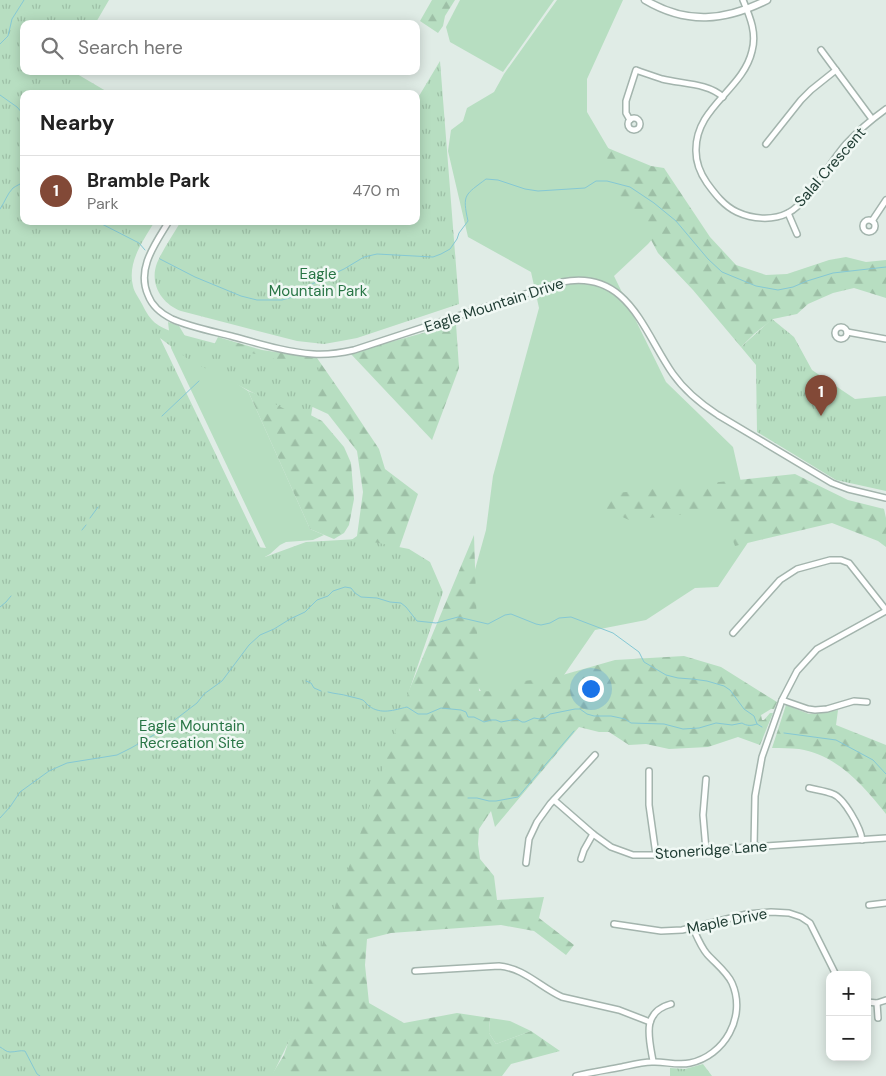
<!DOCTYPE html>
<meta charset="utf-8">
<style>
:root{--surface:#fff;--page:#f2f2f2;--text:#222;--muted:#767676;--line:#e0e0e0;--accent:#824937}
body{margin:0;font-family:"DM Sans",sans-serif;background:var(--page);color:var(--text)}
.controls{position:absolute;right:15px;bottom:15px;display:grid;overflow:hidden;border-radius:10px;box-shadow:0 2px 12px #0003}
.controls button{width:45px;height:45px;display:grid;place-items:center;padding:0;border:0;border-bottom:1px solid var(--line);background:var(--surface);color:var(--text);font:25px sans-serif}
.you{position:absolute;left:590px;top:688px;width:18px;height:18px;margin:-12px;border:4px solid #fff;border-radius:50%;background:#1a73e8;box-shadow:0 0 0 8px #1a73e833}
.badge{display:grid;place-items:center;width:32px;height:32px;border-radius:50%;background:var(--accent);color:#fff;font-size:16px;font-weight:700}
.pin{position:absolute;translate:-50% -41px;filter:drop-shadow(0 1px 2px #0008)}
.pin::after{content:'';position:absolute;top:26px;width:18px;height:15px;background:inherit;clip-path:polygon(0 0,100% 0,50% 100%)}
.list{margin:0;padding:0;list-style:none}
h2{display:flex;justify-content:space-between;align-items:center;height:65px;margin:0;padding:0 20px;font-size:21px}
h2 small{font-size:16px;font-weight:400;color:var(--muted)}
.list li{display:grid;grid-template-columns:32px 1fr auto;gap:15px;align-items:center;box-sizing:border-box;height:70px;padding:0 20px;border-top:1px solid var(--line)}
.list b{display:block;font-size:19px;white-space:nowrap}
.list p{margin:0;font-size:16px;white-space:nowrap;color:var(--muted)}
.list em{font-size:16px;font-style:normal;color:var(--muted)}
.icon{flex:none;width:28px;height:28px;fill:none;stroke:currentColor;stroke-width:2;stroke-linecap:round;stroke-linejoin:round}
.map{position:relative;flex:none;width:886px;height:1076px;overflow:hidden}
.search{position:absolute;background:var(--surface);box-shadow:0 2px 12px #0003;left:20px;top:20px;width:400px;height:55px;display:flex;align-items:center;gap:12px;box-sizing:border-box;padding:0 18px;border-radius:10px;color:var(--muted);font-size:19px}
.panel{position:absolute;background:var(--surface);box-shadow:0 2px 12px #0003;left:20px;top:90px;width:400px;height:135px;border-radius:10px}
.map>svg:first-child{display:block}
.grass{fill:#b7dec1}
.forest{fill:url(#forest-firs)}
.park{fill:url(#park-tufts)}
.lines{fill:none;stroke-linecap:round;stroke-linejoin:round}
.stream{stroke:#85c8d4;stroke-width:1}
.minor-casing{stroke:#a3b4ad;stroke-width:8}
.tertiary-casing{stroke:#a3b4ad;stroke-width:9}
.minor{stroke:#fff;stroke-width:5}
.tertiary{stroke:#fff;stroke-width:6}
.labels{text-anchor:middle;stroke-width:5;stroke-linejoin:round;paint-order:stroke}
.street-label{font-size:15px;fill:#203d34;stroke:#f0f8f4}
.park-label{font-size:15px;fill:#287545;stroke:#f0f8f4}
</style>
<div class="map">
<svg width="886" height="1076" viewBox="0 0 886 1076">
<defs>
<pattern id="forest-firs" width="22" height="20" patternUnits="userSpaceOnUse" patternTransform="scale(1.25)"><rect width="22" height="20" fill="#b7dec1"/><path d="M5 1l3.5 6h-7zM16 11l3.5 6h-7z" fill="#9dbfa6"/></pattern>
<pattern id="park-tufts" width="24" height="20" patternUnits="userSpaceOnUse" patternTransform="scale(1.25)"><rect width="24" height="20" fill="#b7dec1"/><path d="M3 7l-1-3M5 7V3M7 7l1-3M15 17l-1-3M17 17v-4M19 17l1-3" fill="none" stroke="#9dbfa6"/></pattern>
</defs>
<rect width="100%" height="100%" fill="#e0ece6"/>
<g class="grass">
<path d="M460,0H554L503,72L450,42L446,27Z"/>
<path d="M557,0H623L587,79V112L614,158L663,227L648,244L614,276L666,382L733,447L753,535L718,587L695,588L646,620L595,630L555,688L492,708L469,673V591L486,530L493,476L539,308L531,272L468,237L448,151L451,130L463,121L467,108L494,92L504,74Z"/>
<path d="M168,322L179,326L191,346L210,366L248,391L310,529L324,535L313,540L286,542L280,545L270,554L256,562L115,533L266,548L171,348Z"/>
<path d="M490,1018L510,1021L531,1031L496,1044L489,1033Z"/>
</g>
<g class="forest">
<path d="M432,0H455L445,16L443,26L438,33L420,21Z"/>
<path d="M603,146L651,166L664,168L710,237L736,265L766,275L787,274L829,260L846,257L866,262L886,260V298L854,288L833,293L808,304L797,314L773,319L754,334L741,347L693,290L658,253L650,238L620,196Z"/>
<path d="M456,324L459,368L432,440L350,353Z"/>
<path d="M218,337L262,350L317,358L349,404L379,449L385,469L418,494L273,910L188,1076L327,557L357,536L363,492L357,451L328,414L225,367L214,345Z"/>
<path d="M248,391L301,410L322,421L344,447L351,463L354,499L349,525L344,533L334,539L310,529Z"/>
<path d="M795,474L848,500L884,509L886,518V547L878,541L832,523L735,546L726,522L709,512L629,520L588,501L617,493Z"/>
<path d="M474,535L479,691L509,692L523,681L552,678L615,660L684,656L721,667L777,702L774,709H771L761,715L762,720H764L770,713H773L760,745L738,737L708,747L669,749L646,744L629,745L609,732H599L579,727L495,827L491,811L479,829L478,844L480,859L494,876L497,900L544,897L539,918L574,945L566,955L534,931L501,925L391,933L367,939L365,965L369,1003L404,1023L457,1013L490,1018L489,1033L496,1044L531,1031L560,1051L511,1064L502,1076H271L284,1055L397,719Z"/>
<path d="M786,705L809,714L838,710L836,725L886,745V814C863,785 837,755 799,749C790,748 781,748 772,748Z"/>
</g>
<g class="park">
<path d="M0,0H109L95,24H24V71H72L111,94H24V221H155C143,241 127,262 133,286C134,292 139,298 142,304C151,322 156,326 176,333L282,361L319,367L310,422L189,360L160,338L265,557L306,542L358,539L409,549L430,562L443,592L290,1039L272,1076H0Z"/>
<path d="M440,61L459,304L357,338L341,341L324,344L297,341L181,311C162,304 149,284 157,263C163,249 173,235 181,221H342L345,223L346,221H416V101Z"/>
<path d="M772,319L794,337L812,370L855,399L886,396V491L836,480L757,432L756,365L741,347Z"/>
<path d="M703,1064L712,1076H670V1068L685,1069Z"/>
</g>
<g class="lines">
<g class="stream">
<path d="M0,44L8,36L12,19L24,0"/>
<path d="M0,95L17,107L24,115"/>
<path d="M0,209C5,202 7,194 13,188C16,186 20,184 24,182"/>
<path d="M96,221L139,243L145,250"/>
<path d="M160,259L195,277L241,296L257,300H282L296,296L312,284L344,269L364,257L377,254L433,257L441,254L450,249L457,239L459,233L468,221C462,194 465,195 486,179L498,180L525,189L538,191L585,188L596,181H607L630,187L654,203L676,221L708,259L722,272L756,286L778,290L793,287L807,281L833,273L886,267"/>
<path d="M162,416L199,381"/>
<path d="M90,518L98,507"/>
<path d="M82,530L86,525"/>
<path d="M0,607L6,602L11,596"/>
<path d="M306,681L311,683L314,688L321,691"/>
<path d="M328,692C335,694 342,694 348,696C352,697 356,698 360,699C365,700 365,703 369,706C381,715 394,710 407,707L418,714H427L441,708L461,710L466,712L468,717H474L484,722L491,720H496L501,722L517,719L522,722H525L534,718L540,719L545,718L550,714L575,709H580L587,714L594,716H611L625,719L631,723L664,724L683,729L699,728L716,723L732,725L742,723C747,726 751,726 757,724"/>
<path d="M784,733L836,740L873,760L886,774"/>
<path d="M468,798H477L489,801H496L518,797L574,731"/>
<path d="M0,818L10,807L20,792L49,771L67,763L117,755L131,748L159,732L197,703L204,694L222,681L249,645L260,635L274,629L290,619L305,612L317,600L328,596L333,591L345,587L351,588L355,593L361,597L377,598L390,602L401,603L406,607L417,621L436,623L458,617L488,624L505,615L511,614L536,624L541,625L550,623L559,618L571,617L613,633L639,652L644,662L666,675L678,678L692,679L707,681L724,686L730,690L744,709L754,716L757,724L762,727"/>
<path d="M0,1047C4,1049 6,1052 10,1052C16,1052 20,1050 25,1051L37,1074L40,1076"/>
</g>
<g class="minor-casing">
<g id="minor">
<path d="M743,0C750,17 757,33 752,51C743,90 695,107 696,151C696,163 700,173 707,183C715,194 724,206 737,212C752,219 772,221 788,213C808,203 830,162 846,144C858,131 872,119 886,109"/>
<path d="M821,50L872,119"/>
<circle cx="634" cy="124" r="6"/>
<path d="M630,120L626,113V101L636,70C644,73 653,76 662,79C682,84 708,83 723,97"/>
<path d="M766,144L801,100L811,90L836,70"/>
<path d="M788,213L797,234"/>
<circle cx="869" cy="226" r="6"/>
<path d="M169,221C156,243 136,268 148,295C152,306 162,314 172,319C190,327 211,331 231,336C257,343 285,352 313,354C327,355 341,353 354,350L562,282C628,269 643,331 673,374C685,391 701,404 718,415L832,483L848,489L886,498"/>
<path d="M872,221L886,200"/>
<circle cx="841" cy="333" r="6"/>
<path d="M847,332L886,339"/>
<path d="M733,633L780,580L797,569L830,560H841L849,563L886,610"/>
<path d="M782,700L808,709L815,710L827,709L854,701L867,702"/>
<path d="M649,771V805L656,855"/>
<path d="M809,788C817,790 825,791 833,794C844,798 861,828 862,840"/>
<path d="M554,800L593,834L611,847L633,855H656L706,850L886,838"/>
<path d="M754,847L755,796L762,757L782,700L797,671L817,649L886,611"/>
<path d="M706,850L703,815L706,779"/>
<path d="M581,859L584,850L593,834"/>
<path d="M526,863L529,839L537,822L550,804L595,755"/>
<path d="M869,905L886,903"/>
<path d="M614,924L661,931L682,930L747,914L771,912L789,913L801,917L810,923L836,975"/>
<path d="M415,971L499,966C524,968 540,987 562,997L619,1010L650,1022"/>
<path d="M867,1002L877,1003L886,1000"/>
<path d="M877,1003L878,1018"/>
<path d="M653,1061C649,1038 641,1012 671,1004"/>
<path d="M576,1076C591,1072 607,1070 622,1067C631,1065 642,1062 652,1062C664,1061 677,1066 690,1063C724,1056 747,1017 732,983C727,972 716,964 707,954C701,947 697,937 693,928"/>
</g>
</g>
<g class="tertiary-casing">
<path id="tertiary" d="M645,0C687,25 725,21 767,0"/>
</g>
<use href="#minor" class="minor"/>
<use href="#tertiary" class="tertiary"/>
</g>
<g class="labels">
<g class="street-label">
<text transform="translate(830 167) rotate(-49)" y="5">Salal Crescent</text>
<text transform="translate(494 305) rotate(-18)" y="5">Eagle Mountain Drive</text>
<text transform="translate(711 850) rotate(-4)" y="5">Stoneridge Lane</text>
<text transform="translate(727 921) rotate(-11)" y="5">Maple Drive</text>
</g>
<g class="park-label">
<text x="318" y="279">Eagle<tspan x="318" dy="17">Mountain Park</tspan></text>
<text x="192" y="731">Eagle Mountain<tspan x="192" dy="17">Recreation Site</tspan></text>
</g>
</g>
</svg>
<div class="controls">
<button>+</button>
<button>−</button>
</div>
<div class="you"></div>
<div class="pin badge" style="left:821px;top:416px">1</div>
<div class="search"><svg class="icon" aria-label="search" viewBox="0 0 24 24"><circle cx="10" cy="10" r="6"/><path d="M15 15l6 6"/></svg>Search here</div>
<section class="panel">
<h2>Nearby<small></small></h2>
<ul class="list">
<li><span class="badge">1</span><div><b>Bramble Park</b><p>Park</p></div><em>470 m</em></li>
</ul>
</section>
</div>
